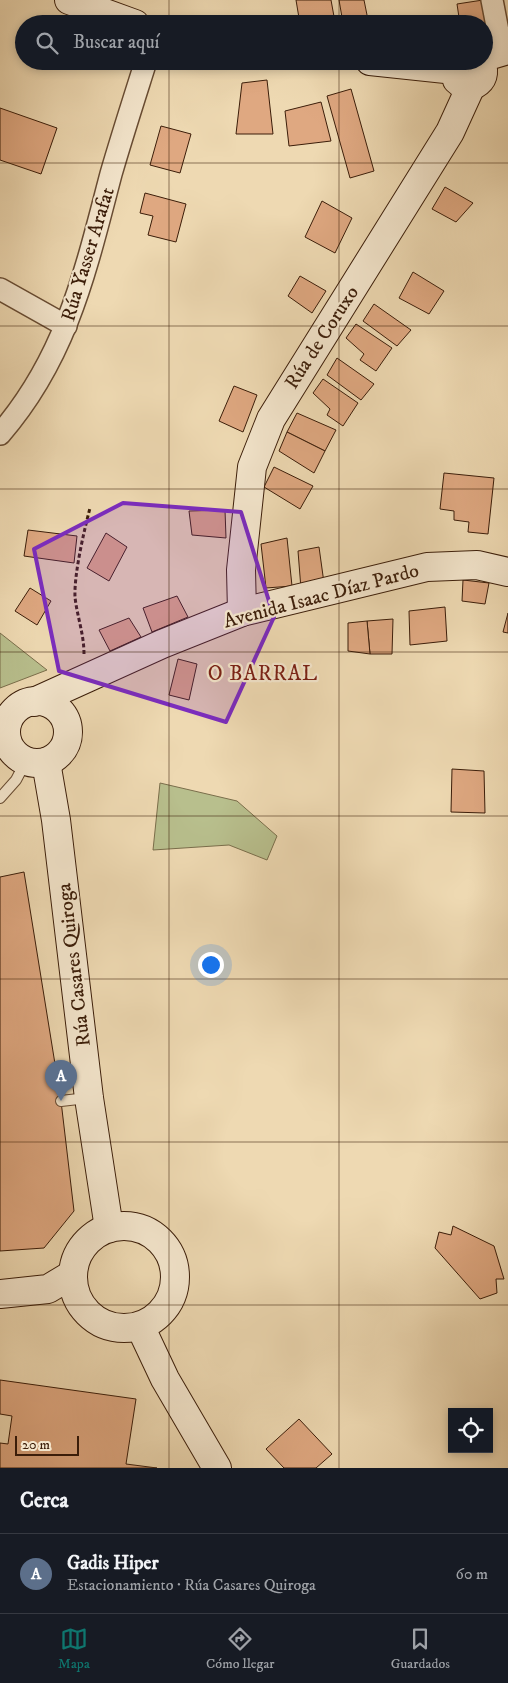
<!DOCTYPE html>
<html lang="es">
<meta charset="utf-8">
<style>
:root{--surface:#171b24;--page:#20242c;--text:#f1f3f6;--muted:#9ea1a6;--line:#363941;--accent:#0f766e}
body{margin:0;font-family:"IM FELL DW Pica",serif;background:var(--page);color:var(--text)}
.controls{position:absolute;right:15px;bottom:15px;display:grid;overflow:hidden;border-radius:0px;box-shadow:0 2px 8px #0003}
.controls button{width:45px;height:45px;display:grid;place-items:center;padding:0;border:0;border-bottom:1px solid var(--line);background:var(--surface);color:var(--text);font:25px sans-serif}
.scale{position:absolute;left:15px;bottom:12px;width:64px;box-sizing:border-box;padding-left:5px;border:2px solid #3b1d09;border-top:0;font-size:14px;line-height:18px;white-space:nowrap;color:#3b1d09;-webkit-text-stroke:4px #f4e6cd;paint-order:stroke}
.you{position:absolute;left:210px;top:964px;width:18px;height:18px;margin:-12px;border:4px solid #fff;border-radius:50%;background:#1a73e8;box-shadow:0 0 0 8px #1a73e833}
.badge{display:grid;place-items:center;width:32px;height:32px;border-radius:50%;background:var(--accent);color:#fff;font-size:16px;font-weight:700}
.pin{position:absolute;translate:-50% -41px;filter:drop-shadow(0 1px 2px #0008)}
.pin::after{content:'';position:absolute;top:26px;width:18px;height:15px;background:inherit;clip-path:polygon(0 0,100% 0,50% 100%)}
.list{margin:0;padding:0;list-style:none}
h2{display:flex;justify-content:space-between;align-items:center;height:65px;margin:0;padding:0 20px;font-size:21px}
h2 small{font-size:16px;font-weight:400;color:var(--muted)}
.list li{display:grid;grid-template-columns:32px 1fr auto;gap:15px;align-items:center;box-sizing:border-box;height:80px;padding:0 20px;border-top:1px solid var(--line)}
.list b{display:block;font-size:19px;white-space:nowrap}
.list p{margin:0;font-size:16px;white-space:nowrap;color:var(--muted)}
.list em{font-size:16px;font-style:normal;color:var(--muted)}
.icon{flex:none;width:28px;height:28px;fill:none;stroke:currentColor;stroke-width:2;stroke-linecap:round;stroke-linejoin:round}
.map{position:relative;flex:none;width:508px;height:1468px;overflow:hidden}
.search{position:absolute;background:var(--surface);box-shadow:0 2px 8px #0003;left:15px;right:15px;top:15px;height:55px;display:flex;align-items:center;gap:12px;box-sizing:border-box;padding:0 18px;border-radius:28px;color:var(--muted);font-size:19px}
.sheet{height:145px;background:var(--surface)}
nav{display:flex;justify-content:space-around;align-items:center;box-sizing:border-box;height:70px;border-top:1px solid var(--line);background:var(--surface);font-size:14px;color:var(--muted)}
nav a{display:grid;justify-items:center;gap:2px}
nav .on{color:var(--accent)}
.map>svg:first-child{display:block}
.green{fill:#b8bf8d;stroke:#7a6e4b}
.building{fill:#dfa881;stroke:#3b1d09}
.lines{fill:none;stroke-linecap:round;stroke-linejoin:round}
.lane-casing{stroke:#684c33;stroke-width:12}
.street-casing{stroke:#684c33;stroke-width:24}
.secondary-casing{stroke:#3b1d09;stroke-width:30}
.path{stroke:#3b1d09;stroke-width:3;stroke-dasharray:4 2.5;stroke-linecap:butt}
.lane{stroke:#f4e6cd;stroke-width:10}
.street{stroke:#f4e6cd;stroke-width:21}
.secondary{stroke:#f4e6cd;stroke-width:28}
.marked{fill:#7b2cbf;fill-opacity:0.2;stroke:#7b2cbf;stroke-width:4;stroke-linejoin:round}
.grid{fill:none;stroke:#3b1d09;stroke-width:1;stroke-opacity:0.55}
.labels{text-anchor:middle;stroke-width:4.5;stroke-linejoin:round;paint-order:stroke}
.street-label{font-size:20px;fill:#3b1d09;stroke:#f4e6cd}
.neighbourhood-label{font-size:21px;letter-spacing:1px;fill:#7a1f14;stroke:#f4e6cd}
</style>
<div class="map">
<svg width="508" height="1468" viewBox="0 0 508 1468">
<rect width="100%" height="100%" fill="#eed9b2"/>
<filter id="stains"><feTurbulence type="fractalNoise" baseFrequency=".004" numOctaves="4"/><feColorMatrix values="0 0 0 0 .2 0 0 0 0 .09 0 0 0 0 .02 0 0 0 .5 -.17"/></filter>
<radialGradient id="worn" r=".72"><stop offset=".6" stop-color="#630" stop-opacity="0"/><stop offset="1" stop-color="#630" stop-opacity=".3"/></radialGradient>
<g class="green">
<path d="M0,633L47,670L0,688Z"/>
<path d="M160,783L237,801L277,836L267,860L229,845L153,850Z"/>
</g>
<g class="building">
<path d="M296,0H331L335,22L300,24Z"/>
<path d="M339,0H364L368,20L343,23Z"/>
<path d="M483,0L490,31L484,32V24H460L457,4Z"/>
<path d="M267,80L273,134H236L242,83Z"/>
<path d="M351,89L374,171L350,178L327,96Z"/>
<path d="M321,102L331,141L289,146L285,111Z"/>
<path d="M0,108L57,128L41,174L0,160Z"/>
<path d="M161,126L191,134L180,173L150,165Z"/>
<path d="M445,187L473,203L456,222L432,209Z"/>
<path d="M145,193L186,204L176,242L148,235L153,216L140,213Z"/>
<path d="M322,201L352,218L335,253L305,237Z"/>
<path d="M413,272L444,291L429,314L399,298Z"/>
<path d="M300,276L326,291L312,313L288,296Z"/>
<path d="M374,304L411,330L397,346L363,321Z"/>
<path d="M356,324L392,348L376,371L360,360L364,354L346,338Z"/>
<path d="M337,358L374,384L361,400L327,375Z"/>
<path d="M323,379L358,403L343,426L327,415L330,409L313,393Z"/>
<path d="M234,386L257,395L243,432L219,421Z"/>
<path d="M297,413L336,430L325,451L287,432Z"/>
<path d="M287,432L325,451L314,473L279,451Z"/>
<path d="M274,467L313,486L300,509L264,487Z"/>
<path d="M444,473L494,478L488,534L468,532L469,522L454,520V511L440,509Z"/>
<path d="M225,510L226,538L192,535L189,511Z"/>
<path d="M28,530L77,536L74,563L24,556Z"/>
<path d="M106,533L127,547L109,581L87,568Z"/>
<path d="M287,538L292,586L266,588L261,544Z"/>
<path d="M319,547L324,583L301,589L298,551Z"/>
<path d="M463,580L489,583L485,604L462,601Z"/>
<path d="M30,588L51,601L37,625L15,611Z"/>
<path d="M177,596L188,617L152,632L143,608Z"/>
<path d="M445,607L447,641L410,645L409,611Z"/>
<path d="M508,613V633L503,632Z"/>
<path d="M129,618L141,637L110,651L99,630Z"/>
<path d="M393,619L392,654H370L367,621Z"/>
<path d="M367,621L370,654L348,651V623Z"/>
<path d="M178,659L197,664L189,700L169,695Z"/>
<path d="M452,769L484,771L485,813L451,812Z"/>
<path d="M24,872L61,1101L74,1211L44,1248L0,1251V877Z"/>
<path d="M453,1226L494,1246L504,1279H496L497,1293L480,1299L435,1248L439,1232L451,1235Z"/>
<path d="M0,1380L136,1399L126,1464L157,1468H0V1443L8,1444L12,1416L0,1414Z"/>
<path d="M299,1419L332,1454L316,1468H284L266,1449Z"/>
</g>
<g class="lines">
<g class="lane-casing">
<g id="lane">
<path d="M0,798L16,780L26,761"/>
<path d="M61,1101L87,1098"/>
</g>
</g>
<g class="street-casing">
<g id="street">
<path d="M492,0L502,52"/>
<path d="M0,289L66,326"/>
<path d="M0,434C67,357 86,269 111,174C122,136 134,99 146,61"/>
</g>
</g>
<g class="secondary-casing">
<g id="secondary">
<path d="M69,0L135,24"/>
<path d="M484,57L508,50"/>
<path d="M370,61L455,70"/>
<path d="M457,80C471,94 492,78 479,61"/>
<path d="M242,612L241,570L252,467L271,419L450,132L471,86"/>
<circle cx="37" cy="732" r="31"/>
<path d="M34,702L162,644L242,612L427,567L477,565L508,572"/>
<path d="M46,762L56,820L89,1098L109,1228"/>
<circle cx="124" cy="1277" r="51"/>
<path d="M0,1294L48,1289L73,1274"/>
<path d="M140,1326L165,1379L217,1468"/>
</g>
</g>
<path class="path" d="M84,654C84,634 77,616 75,597C74,574 84,531 90,508"/>
<use href="#lane" class="lane"/>
<use href="#street" class="street"/>
<use href="#secondary" class="secondary"/>
</g>
<path class="marked" d="M123,503L241,512L274,617L226,722L59,671L34,549Z"/>
<path class="grid" d="M169,0V24M339,0V24M169,61V1468M339,61V1468M0,163H508M0,326H508M0,489H508M0,652H508M0,816H508M0,979H508M0,1142H508M0,1305H508"/>
<g class="labels">
<g class="street-label">
<text transform="translate(87 254) rotate(-73)" y="7">Rúa Yasser Arafat</text>
<text transform="translate(321 337) rotate(-57)" y="7">Rúa de Coruxo</text>
<text transform="translate(321 595) rotate(-15)" y="7">Avenida Isaac Díaz Pardo</text>
<text transform="translate(73 965) rotate(-97)" y="7">Rúa Casares Quiroga</text>
</g>
<g class="neighbourhood-label">
<text x="263" y="680">O BARRAL</text>
</g>
</g>
<rect width="100%" height="100%" filter="url(#stains)"/>
<rect width="100%" height="100%" fill="url(#worn)"/>
</svg>
<div class="controls">
<button><svg class="icon" aria-label="locate" viewBox="0 0 24 24"><circle cx="12" cy="12" r="6"/><path d="M12 2v4M12 18v4M2 12h4M18 12h4"/></svg></button>
</div>
<div class="scale">20 m</div>
<div class="you"></div>
<div class="pin badge" style="left:61px;top:1101px;background:#5c6f8a">A</div>
<div class="search"><svg class="icon" aria-label="search" viewBox="0 0 24 24"><circle cx="10" cy="10" r="6"/><path d="M15 15l6 6"/></svg>Buscar aquí</div>
</div>
<section class="sheet">
<h2>Cerca<small></small></h2>
<ul class="list">
<li><span class="badge" style="background:#5c6f8a">A</span><div><b>Gadis Hiper</b><p>Estacionamiento · Rúa Casares Quiroga</p></div><em>60 m</em></li>
</ul>
</section>
<nav>
<a class="on"><svg class="icon" aria-label="map" viewBox="0 0 24 24"><path d="M3 6l6-2 6 2 6-2v14l-6 2-6-2-6 2zM9 4v14M15 6v14"/></svg>Mapa</a>
<a><svg class="icon" aria-label="directions" viewBox="0 0 24 24"><path d="M12 3l9 9-9 9-9-9zM9 14v-3h6M13 9l2 2-2 2"/></svg>Cómo llegar</a>
<a><svg class="icon" aria-label="saved" viewBox="0 0 24 24"><path d="M7 4h10v16l-5-4-5 4z"/></svg>Guardados</a>
</nav>
